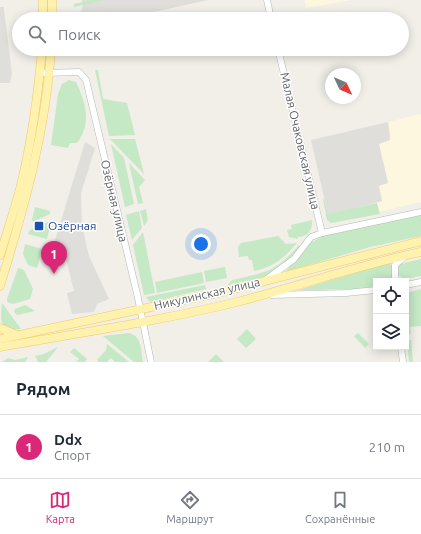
<!DOCTYPE html>
<html lang="ru">
<meta charset="utf-8">
<style>
:root{--surface:#fff;--page:#f6f6f7;--text:#1f2937;--muted:#747a83;--line:#e0e1e3;--accent:#db2777}
body{margin:0;font-family:Ubuntu,sans-serif;background:var(--page);color:var(--text)}
.controls{position:absolute;right:12px;bottom:12px;display:grid;overflow:hidden;border-radius:0px;box-shadow:0 2px 10px #0003}
.controls button{width:36px;height:36px;display:grid;place-items:center;padding:0;border:0;border-bottom:1px solid var(--line);background:var(--surface);color:var(--text);font:20px sans-serif}
.compass{position:absolute;left:325px;top:68px;width:36px;height:36px;border-radius:50%;background:var(--surface);box-shadow:0 2px 10px #0003;rotate:134deg}
.you{position:absolute;left:201px;top:244px;width:14px;height:14px;margin:-10px;border:3px solid #fff;border-radius:50%;background:#1a73e8;box-shadow:0 0 0 6px #1a73e833}
.badge{display:grid;place-items:center;width:26px;height:26px;border-radius:50%;background:var(--accent);color:#fff;font-size:13px;font-weight:700}
.pin{position:absolute;translate:-50% -33px;filter:drop-shadow(0 1px 2px #0008)}
.pin::after{content:'';position:absolute;top:21px;width:14px;height:12px;background:inherit;clip-path:polygon(0 0,100% 0,50% 100%)}
.list{margin:0;padding:0;list-style:none}
h2{display:flex;justify-content:space-between;align-items:center;height:52px;margin:0;padding:0 16px;font-size:17px}
h2 small{font-size:13px;font-weight:400;color:var(--muted)}
.list li{display:grid;grid-template-columns:26px 1fr auto;gap:12px;align-items:center;box-sizing:border-box;height:64px;padding:0 16px;border-top:1px solid var(--line)}
.list b{display:block;font-size:15px;white-space:nowrap}
.list p{margin:0;font-size:13px;white-space:nowrap;color:var(--muted)}
.list em{font-size:13px;font-style:normal;color:var(--muted)}
.icon{flex:none;width:22px;height:22px;fill:none;stroke:currentColor;stroke-width:2;stroke-linecap:round;stroke-linejoin:round}
.map{position:relative;flex:none;width:421px;height:362px;overflow:hidden}
.search{position:absolute;background:var(--surface);box-shadow:0 2px 10px #0003;left:12px;right:12px;top:12px;height:44px;display:flex;align-items:center;gap:10px;box-sizing:border-box;padding:0 14px;border-radius:22px;color:var(--muted);font-size:15px}
.sheet{height:116px;background:var(--surface)}
nav{display:flex;justify-content:space-around;align-items:center;box-sizing:border-box;height:56px;border-top:1px solid var(--line);background:var(--surface);font-size:11px;color:var(--muted)}
nav a{display:grid;justify-items:center;gap:2px}
nav .on{color:var(--accent)}
.map>svg:first-child{display:block}
.commercial{fill:#fef7e0}
.industrial{fill:#e0deda}
.green{fill:#c5e8c5}
.lines{fill:none;stroke-linecap:round;stroke-linejoin:round}
.minor-casing{stroke:#b5b8bc;stroke-width:7}
.major-casing{stroke:#f2c960;stroke-width:9}
.minor{stroke:#fff;stroke-width:6}
.major{stroke:#fff2af;stroke-width:8}
.transit-dot{fill:#1a4fb4;stroke:#fff;stroke-width:1.5}
.labels{text-anchor:middle;stroke-width:3;stroke-linejoin:round;paint-order:stroke}
.street-label{font-size:12px;fill:#5f6368;stroke:#fff}
.transit-label{font-size:12px;fill:#164399;stroke:#fff;text-anchor:start}
</style>
<div class="map">
<svg width="421" height="362" viewBox="0 0 421 362">
<rect width="100%" height="100%" fill="#f1efe8"/>
<g class="commercial">
<path d="M305,0H351L306,8Z"/>
<path d="M421,114V202L379,212L377,203L382,201L378,185L388,183L379,144L391,136L388,122Z"/>
</g>
<g class="industrial">
<path d="M82,0H208L140,15L139,13L116,19H88L79,17L83,5Z"/>
<path d="M0,7H4V10L12,74L10,83H0Z"/>
<path d="M388,122L390,140L379,144L388,183L379,186L382,201L328,215L311,140Z"/>
<path d="M85,142L95,148L81,193L82,226L89,256L109,299L97,304L94,312L72,314L67,293L74,291L67,263L64,246L57,248L55,240Z"/>
</g>
<g class="green">
<path d="M91,0H105L74,7V4Z"/>
<path d="M95,70H98L103,99L127,103L135,135L109,136Z"/>
<path d="M69,80L76,82C86,103 92,124 77,143H70L68,148L51,145L58,94L62,84Z"/>
<path d="M110,139H135L144,174Z"/>
<path d="M111,144L124,158L134,204L125,207Z"/>
<path d="M129,163L145,180L139,187L143,203L138,204Z"/>
<path d="M323,199H324L328,214L377,203L380,214L331,223L327,220Z"/>
<path d="M35,207L50,211V214L33,222L32,220Z"/>
<path d="M146,209L148,220L144,226L140,211Z"/>
<path d="M139,211L142,228L132,240L126,215Z"/>
<path d="M421,215V236L370,247L285,272L312,242L323,236Z"/>
<path d="M312,220C313,229 308,237 298,237V239L289,237L287,230L292,229L291,225Z"/>
<path d="M48,222L50,226L47,239L28,234L30,230Z"/>
<path d="M143,232L155,293L144,295L133,245Z"/>
<path d="M278,236L286,244L297,243C284,258 274,267 254,271L252,260H249L248,256L239,257L238,247L241,243Z"/>
<path d="M25,244L42,249L37,268L28,265L23,254Z"/>
<path d="M299,245L300,250L274,274L226,287L232,280C267,272 274,273 299,245Z"/>
<path d="M421,259V276L404,279L397,274L398,266L400,264Z"/>
<path d="M389,263L392,266V281H376V286L356,289L298,290Z"/>
<path d="M225,267L227,278L206,282L204,271Z"/>
<path d="M18,268L24,270L33,289L30,299L13,304L7,302V299Z"/>
<path d="M202,272L204,283L157,293L155,282Z"/>
<path d="M205,285L206,289L151,302L147,299L146,297Z"/>
<path d="M421,289V326L410,327L411,334H406V293Z"/>
<path d="M2,303L21,329C0,331 0,323 2,303Z"/>
<path d="M25,305L35,311L17,315L14,312L15,309Z"/>
<path d="M247,329L256,339L246,348L237,339Z"/>
<path d="M129,333C142,336 141,351 143,362H134L103,336Z"/>
<path d="M358,333L369,344L365,348L354,336Z"/>
<path d="M407,340H411L413,362H409Z"/>
<path d="M107,344L129,362H115L111,358L107,362H99L97,360L106,350Z"/>
<path d="M58,347L46,362H38L35,356L44,354Z"/>
<path d="M74,348L87,359L85,362H76L79,359L70,352Z"/>
<path d="M216,354L224,362H208Z"/>
<path d="M28,357L25,362H2L8,358L15,360Z"/>
</g>
<g class="lines">
<g class="minor-casing">
<g id="minor">
<path d="M267,0L271,19"/>
<path d="M278,49L322,233"/>
<path d="M45,73L79,72L86,80L138,298L151,362"/>
<path d="M267,279L294,259L311,237L322,233L421,212"/>
<path d="M395,281V265L404,257"/>
<path d="M406,285L421,282"/>
<path d="M272,295L346,293L376,290"/>
<path d="M401,347L403,362"/>
</g>
</g>
<g class="major-casing">
<g id="major">
<path d="M43,19V0"/>
<path d="M52,19V0"/>
<path d="M0,255C7,232 15,209 21,185C32,140 38,95 42,49"/>
<path d="M0,286C24,208 46,131 51,49"/>
<path d="M0,328L17,335"/>
<path d="M0,339L222,292L421,241"/>
<path d="M0,347C79,333 159,321 237,302C299,286 359,265 421,252"/>
</g>
</g>
<use href="#minor" class="minor"/>
<use href="#major" class="major"/>
</g>
<rect class="transit-dot" x="34" y="221" width="10" height="10" rx="2"/>
<g class="labels">
<g class="street-label">
<text transform="translate(300 141) rotate(77)" y="4">Малая Очаковская улица</text>
<text transform="translate(114 201) rotate(77)" y="4">Озёрная улица</text>
<text transform="translate(207 294) rotate(-13)" y="4">Никулинская улица</text>
</g>
<g class="transit-label">
<text x="48" y="230">Озёрная</text>
</g>
</g>
</svg>
<div class="controls">
<button><svg class="icon" aria-label="locate" viewBox="0 0 24 24"><circle cx="12" cy="12" r="6"/><path d="M12 2v4M12 18v4M2 12h4M18 12h4"/></svg></button>
<button><svg class="icon" aria-label="layers" viewBox="0 0 24 24"><path d="M12 4l9 5-9 5-9-5zM3 14l9 5 9-5"/></svg></button>
</div>
<svg class="compass" viewBox="-18 -18 36 36"><path d="M0-13l5 13h-10z" fill="#e53935"/><path d="M0 13l5-13h-10z" fill="#747a83"/></svg>
<div class="you"></div>
<div class="pin badge" style="left:54px;top:274px">1</div>
<div class="search"><svg class="icon" aria-label="search" viewBox="0 0 24 24"><circle cx="10" cy="10" r="6"/><path d="M15 15l6 6"/></svg>Поиск</div>
</div>
<section class="sheet">
<h2>Рядом<small></small></h2>
<ul class="list">
<li><span class="badge">1</span><div><b>Ddx</b><p>Спорт</p></div><em>210 m</em></li>
</ul>
</section>
<nav>
<a class="on"><svg class="icon" aria-label="map" viewBox="0 0 24 24"><path d="M3 6l6-2 6 2 6-2v14l-6 2-6-2-6 2zM9 4v14M15 6v14"/></svg>Карта</a>
<a><svg class="icon" aria-label="directions" viewBox="0 0 24 24"><path d="M12 3l9 9-9 9-9-9zM9 14v-3h6M13 9l2 2-2 2"/></svg>Маршрут</a>
<a><svg class="icon" aria-label="saved" viewBox="0 0 24 24"><path d="M7 4h10v16l-5-4-5 4z"/></svg>Сохранённые</a>
</nav>
